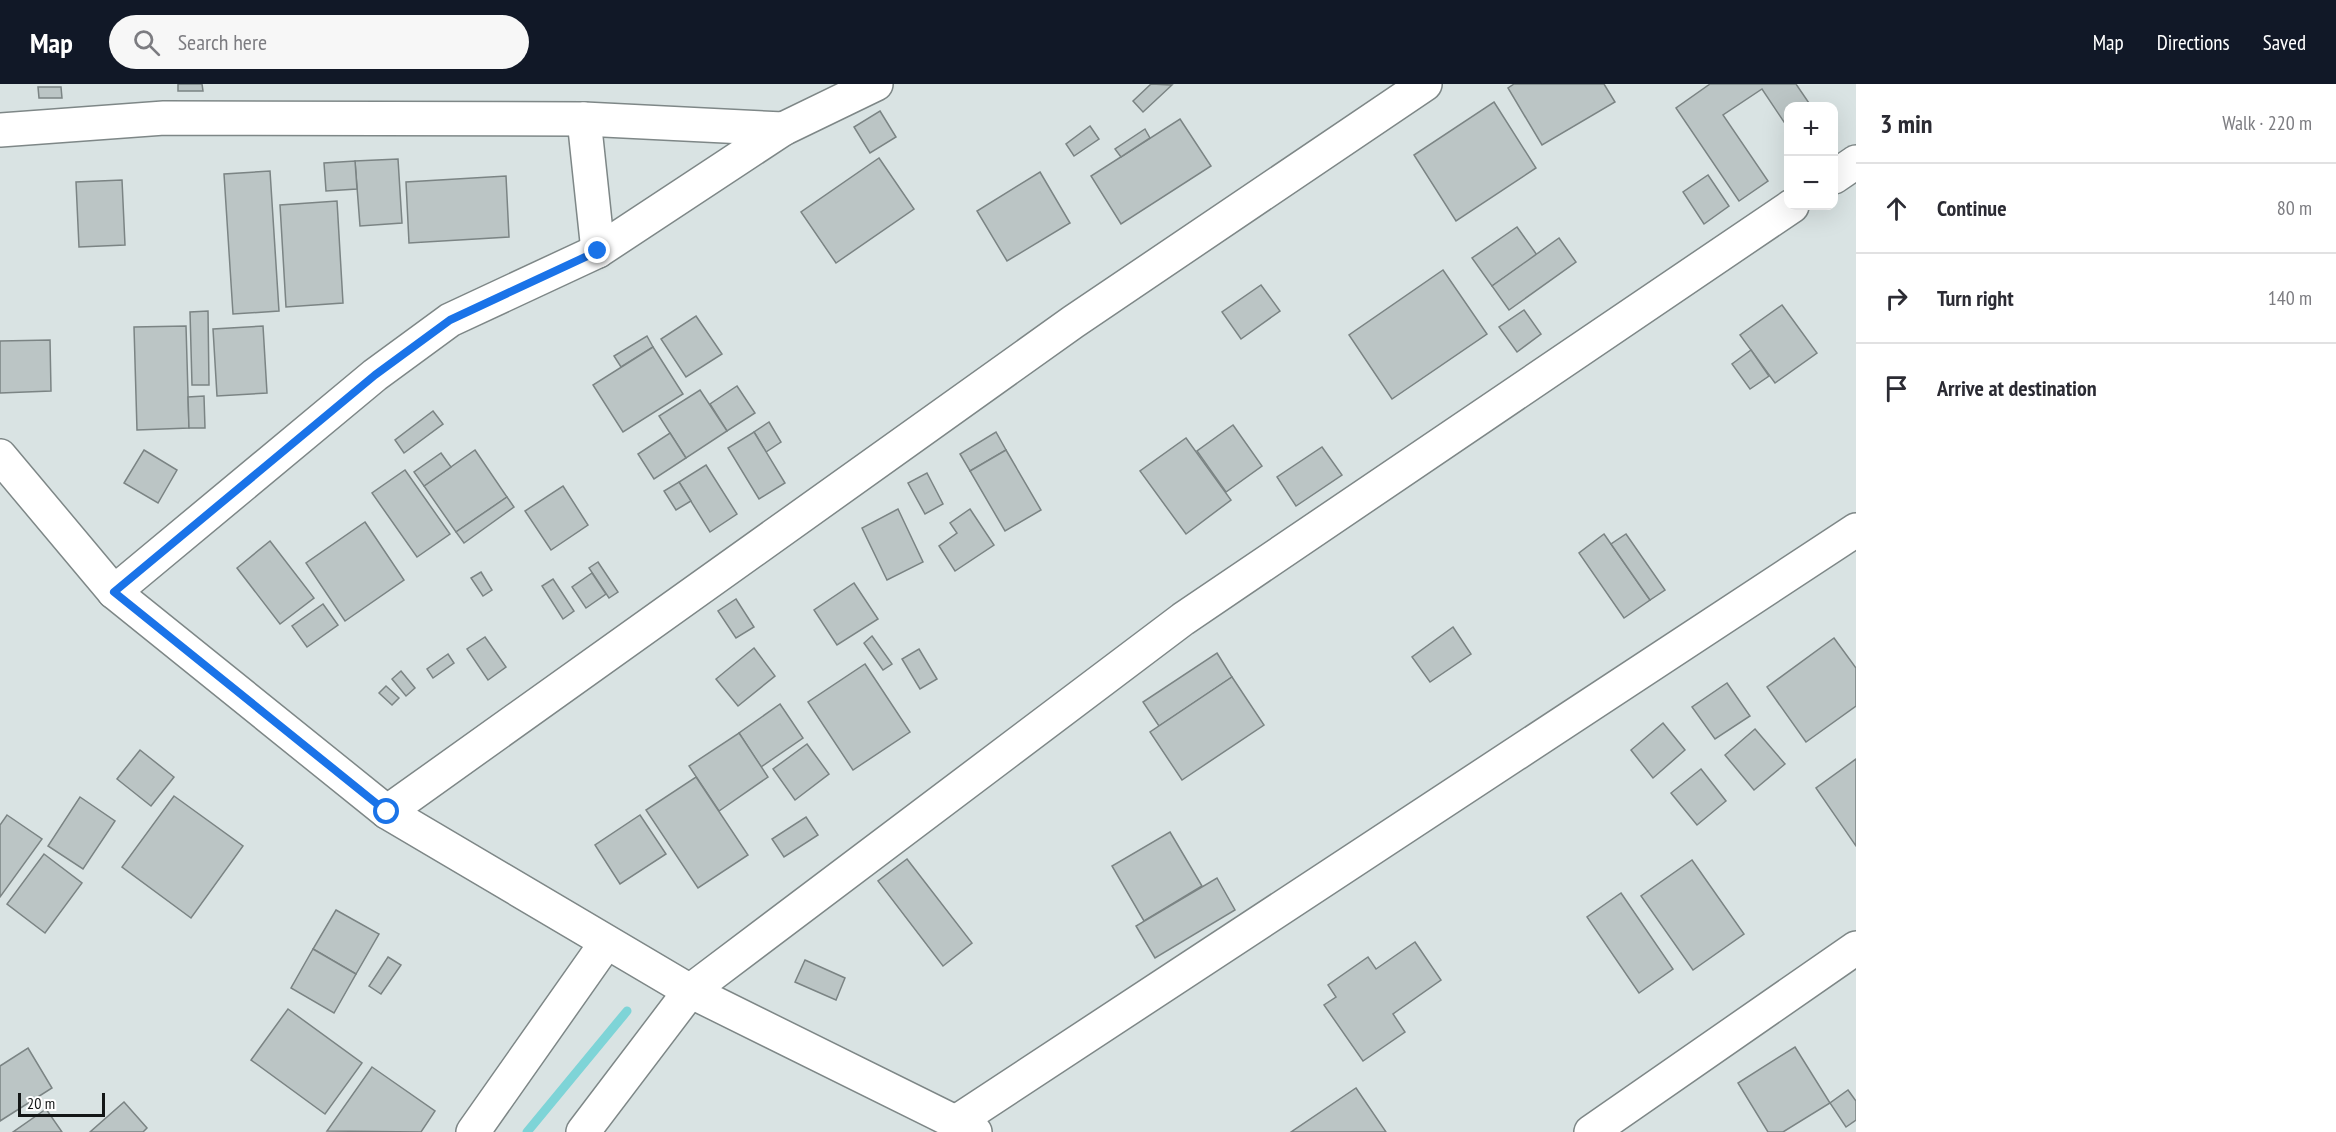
<!DOCTYPE html>
<meta charset="utf-8">
<style>
:root{--surface:#fff;--page:#f7f7f7;--text:#2b2b33;--muted:#7c7c81;--line:#e1e1e2;--accent:#111827}
body{margin:0;font-family:"PT Sans Narrow",sans-serif;background:var(--page);color:var(--text)}
.controls{position:absolute;right:18px;top:18px;display:grid;overflow:hidden;border-radius:12px;box-shadow:0 6px 24px #0002}
.controls button{width:54px;height:54px;display:grid;place-items:center;padding:0;border:0;border-bottom:2px solid var(--line);background:var(--surface);color:var(--text);font:30px sans-serif}
.scale{position:absolute;left:18px;bottom:15px;width:87px;box-sizing:border-box;padding-left:6px;border:3px solid #141717;border-top:0;font-size:16px;line-height:21px;white-space:nowrap;color:#141717;-webkit-text-stroke:4px #fff;paint-order:stroke}
.stop{position:absolute;width:18px;height:18px;margin:-14px;border:4px solid #1a73e8;border-radius:50%;background:#fff}
.stop.end{background:#1a73e8;border-color:#fff;box-shadow:0 2px 6px #0008}
.list{margin:0;padding:0;list-style:none}
h2{display:flex;justify-content:space-between;align-items:center;height:78px;margin:0;padding:0 24px;font-size:26px}
h2 small{font-size:20px;font-weight:400;color:var(--muted)}
.list li{display:grid;grid-template-columns:39px 1fr auto;gap:18px;align-items:center;box-sizing:border-box;height:90px;padding:0 24px;border-top:2px solid var(--line)}
.list b{display:block;font-size:22px;white-space:nowrap}
.list em{font-size:20px;font-style:normal;color:var(--muted)}
.icon{flex:none;width:33px;height:33px;fill:none;stroke:currentColor;stroke-width:2;stroke-linecap:round;stroke-linejoin:round}
.map{position:relative;flex:none;width:1856px;height:1048px;overflow:hidden}
header{display:flex;align-items:center;gap:36px;box-sizing:border-box;height:84px;padding:0 30px;background:var(--accent);color:#fff}
header strong{font-size:28px}
nav{display:flex;gap:33px;margin-inline-start:auto;font-size:21px}
.search{width:420px;height:54px;background:var(--page);display:flex;align-items:center;gap:15px;box-sizing:border-box;padding:0 21px;border-radius:33px;color:var(--muted);font-size:22px}
main{display:flex}
aside{flex:1;background:var(--surface)}
.map>svg:first-child{display:block}
.lines{fill:none;stroke-linecap:round;stroke-linejoin:round}
.stream{stroke:#7ed4d7;stroke-width:9}
.building{fill:#bbc5c5;stroke:#7b8484;stroke-width:1.5}
.minor-casing{stroke:#7e8787;stroke-width:36}
.minor{stroke:#fff;stroke-width:33}
.route{stroke:#1a73e8;stroke-width:8}
</style>
<header>
<strong>Map</strong>
<div class="search"><svg class="icon" aria-label="search" viewBox="0 0 24 24"><circle cx="10" cy="10" r="6"/><path d="M15 15l6 6"/></svg>Search here</div>
<nav><a>Map</a><a>Directions</a><a>Saved</a></nav>
</header>
<main>
<div class="map">
<svg width="1856" height="1048" viewBox="0 0 1856 1048">
<rect width="100%" height="100%" fill="#d9e3e3"/>
<g class="lines">
<path class="stream" d="M527,1048L627,927"/>
</g>
<g class="building">
<path d="M178,0H202L203,7H178Z"/>
<path d="M1151,0L1172,1L1143,28L1133,17Z"/>
<path d="M1514,0H1604L1615,18L1542,61L1508,4Z"/>
<path d="M1710,0H1796L1811,22H1788V44L1762,5L1723,31L1768,97L1739,117L1676,24Z"/>
<path d="M38,3H61L62,14H39Z"/>
<path d="M1494,18L1536,84L1456,137L1414,71Z"/>
<path d="M880,27L896,53L870,69L854,43Z"/>
<path d="M1180,35L1211,82L1121,140L1091,92Z"/>
<path d="M1090,42L1099,55L1074,72L1066,60Z"/>
<path d="M1145,45L1150,54L1121,73L1115,65Z"/>
<path d="M879,74L914,125L836,179L801,128Z"/>
<path d="M398,75L402,139L360,142L355,77Z"/>
<path d="M355,77L357,105L326,107L324,79Z"/>
<path d="M270,87L279,227L233,230L224,90Z"/>
<path d="M1040,88L1070,139L1007,177L977,127Z"/>
<path d="M1708,91L1729,122L1704,140L1683,108Z"/>
<path d="M506,92L509,153L409,159L406,98Z"/>
<path d="M122,96L125,161L79,163L76,98Z"/>
<path d="M337,117L343,219L286,223L280,121Z"/>
<path d="M1517,143L1537,171L1492,202L1472,174Z"/>
<path d="M1559,154L1576,178L1509,226L1492,202Z"/>
<path d="M1443,186L1487,250L1392,315L1349,251Z"/>
<path d="M1261,201L1280,227L1241,255L1222,228Z"/>
<path d="M1782,221L1817,269L1775,299L1740,251Z"/>
<path d="M1524,226L1541,250L1517,268L1499,243Z"/>
<path d="M208,227L209,301H192L190,228Z"/>
<path d="M696,232L722,270L686,293L661,255Z"/>
<path d="M186,242L189,344L137,346L134,243Z"/>
<path d="M263,242L267,309L217,312L213,245Z"/>
<path d="M647,252L653,263L621,283L614,272Z"/>
<path d="M50,256L51,307L0,309V257Z"/>
<path d="M653,263L683,310L623,348L593,301Z"/>
<path d="M1751,266L1769,292L1750,305L1732,280Z"/>
<path d="M737,302L755,329L727,347L710,320Z"/>
<path d="M700,306L727,347L686,374L659,332Z"/>
<path d="M204,312L205,344H189L188,313Z"/>
<path d="M433,327L443,340L404,369L395,356Z"/>
<path d="M769,338L781,358L766,368L754,348Z"/>
<path d="M1233,341L1262,382L1226,408L1197,367Z"/>
<path d="M754,348L785,399L759,415L728,364Z"/>
<path d="M996,348L1006,366L970,387L960,370Z"/>
<path d="M670,349L686,374L654,395L638,370Z"/>
<path d="M1186,354L1231,416L1186,450L1140,387Z"/>
<path d="M1322,363L1342,391L1296,422L1277,393Z"/>
<path d="M144,366L177,386L158,419L124,399Z"/>
<path d="M475,366L507,413L456,448L424,402Z"/>
<path d="M1006,366L1041,426L1005,447L970,387Z"/>
<path d="M441,369L451,383L424,402L414,388Z"/>
<path d="M706,381L737,430L710,448L679,398Z"/>
<path d="M405,386L450,450L417,473L372,409Z"/>
<path d="M927,389L943,420L925,430L908,399Z"/>
<path d="M679,398L691,417L676,426L664,407Z"/>
<path d="M563,402L588,441L551,466L525,427Z"/>
<path d="M507,413L514,423L464,459L456,448Z"/>
<path d="M898,425L923,478L887,496L862,444Z"/>
<path d="M970,425L994,461L955,487L939,462L957,449L950,439Z"/>
<path d="M365,438L404,496L345,537L306,479Z"/>
<path d="M1604,450L1650,516L1624,534L1579,469Z"/>
<path d="M1626,450L1665,506L1650,516L1611,460Z"/>
<path d="M270,457L314,514L280,540L237,484Z"/>
<path d="M598,478L618,508L609,514L589,484Z"/>
<path d="M481,488L492,506L483,512L471,494Z"/>
<path d="M592,489L606,510L586,524L572,503Z"/>
<path d="M553,495L574,527L563,535L542,502Z"/>
<path d="M854,499L878,535L837,561L814,526Z"/>
<path d="M736,515L754,543L736,554L718,527Z"/>
<path d="M323,520L338,541L307,563L292,542Z"/>
<path d="M1453,543L1471,570L1430,598L1412,573Z"/>
<path d="M872,552L892,580L883,586L864,559Z"/>
<path d="M485,553L506,583L488,596L467,565Z"/>
<path d="M1834,554L1856,584V622L1806,658L1767,603Z"/>
<path d="M754,564L775,592L738,622L716,595Z"/>
<path d="M919,565L937,595L920,605L902,575Z"/>
<path d="M1217,569L1232,593L1159,642L1143,618Z"/>
<path d="M448,570L454,579L433,594L427,585Z"/>
<path d="M865,580L910,648L853,686L808,618Z"/>
<path d="M401,587L415,604L406,612L392,595Z"/>
<path d="M1232,593L1264,641L1182,696L1150,648Z"/>
<path d="M1727,599L1750,632L1715,655L1692,623Z"/>
<path d="M386,602L399,614L392,621L379,609Z"/>
<path d="M780,620L803,654L761,683L739,649Z"/>
<path d="M1663,639L1685,666L1653,694L1631,666Z"/>
<path d="M1755,645L1785,680L1754,706L1725,671Z"/>
<path d="M739,649L768,693L719,727L689,682Z"/>
<path d="M807,660L829,690L795,716L773,685Z"/>
<path d="M140,666L174,693L151,722L117,695Z"/>
<path d="M1856,675V762L1816,704Z"/>
<path d="M1701,685L1726,717L1697,741L1671,709Z"/>
<path d="M696,693L748,771L698,804L646,726Z"/>
<path d="M174,712L243,762L191,834L122,783Z"/>
<path d="M80,713L115,737L83,785L48,762Z"/>
<path d="M7,731L42,755L0,813V741Z"/>
<path d="M640,731L666,770L620,800L595,761Z"/>
<path d="M806,733L818,751L784,773L772,755Z"/>
<path d="M1170,748L1202,802L1144,837L1112,782Z"/>
<path d="M44,770L82,799L45,849L7,820Z"/>
<path d="M907,775L972,859L943,882L878,797Z"/>
<path d="M1692,776L1744,850L1693,886L1641,812Z"/>
<path d="M1217,794L1235,826L1155,874L1136,842Z"/>
<path d="M1621,809L1673,885L1639,909L1587,833Z"/>
<path d="M336,826L379,850L356,890L313,865Z"/>
<path d="M1415,858L1441,896L1393,930L1405,948L1363,977L1324,921L1336,913L1328,901L1368,873L1376,885Z"/>
<path d="M313,865L356,890L334,929L291,904Z"/>
<path d="M388,873L401,881L381,910L369,902Z"/>
<path d="M805,876L845,894L836,916L795,898Z"/>
<path d="M288,925L362,979L325,1030L251,976Z"/>
<path d="M1795,963L1830,1019L1783,1048H1768L1738,999Z"/>
<path d="M28,964L52,1004L0,1037V982Z"/>
<path d="M372,983L435,1027L421,1048L327,1047Z"/>
<path d="M1356,1004L1386,1048H1291Z"/>
<path d="M1848,1006L1856,1017V1036L1846,1043L1830,1019Z"/>
<path d="M124,1018L147,1044L143,1048H90Z"/>
<path d="M46,1025L62,1048H13Z"/>
</g>
<g class="lines">
<g class="minor-casing">
<g id="minor">
<path d="M584,35L598,167"/>
<path d="M0,46L164,34L584,35L783,45"/>
<path d="M1834,93L1856,78"/>
<path d="M0,372L114,508L387,728L690,907L975,1048"/>
<path d="M114,508L375,291L450,236L598,167L783,45L876,0"/>
<path d="M387,728L1073,238L1425,0"/>
<path d="M956,1038L1856,446"/>
<path d="M473,1048L606,859"/>
<path d="M583,1048L690,907L1183,535L1792,122"/>
<path d="M1591,1048L1856,864"/>
</g>
</g>
<use href="#minor" class="minor"/>
</g>
<g class="lines">
<path class="route" d="M387,728L114,508L375,291L450,236L598,167"/>
</g>
</svg>
<div class="controls">
<button>+</button>
<button>−</button>
</div>
<div class="scale">20 m</div>
<div class="stop" style="left:387px;top:728px"></div>
<div class="stop end" style="left:598px;top:167px"></div>
</div>
<aside>
<h2>3 min<small>Walk · 220 m</small></h2>
<ul class="list">
<li><svg class="icon" aria-label="ahead" viewBox="0 0 24 24"><path d="M12 20V5M6 11l6-6 6 6"/></svg><div><b>Continue</b></div><em>80 m</em></li>
<li><svg class="icon" aria-label="right" viewBox="0 0 24 24"><path d="M7 20v-9h11M14 6l5 5-5 5"/></svg><div><b>Turn right</b></div><em>140 m</em></li>
<li><svg class="icon" aria-label="arrive" viewBox="0 0 24 24"><path d="M6 21V4h12l-3 4 3 4H6"/></svg><div><b>Arrive at destination</b></div></li>
</ul>
</aside>
</main>
